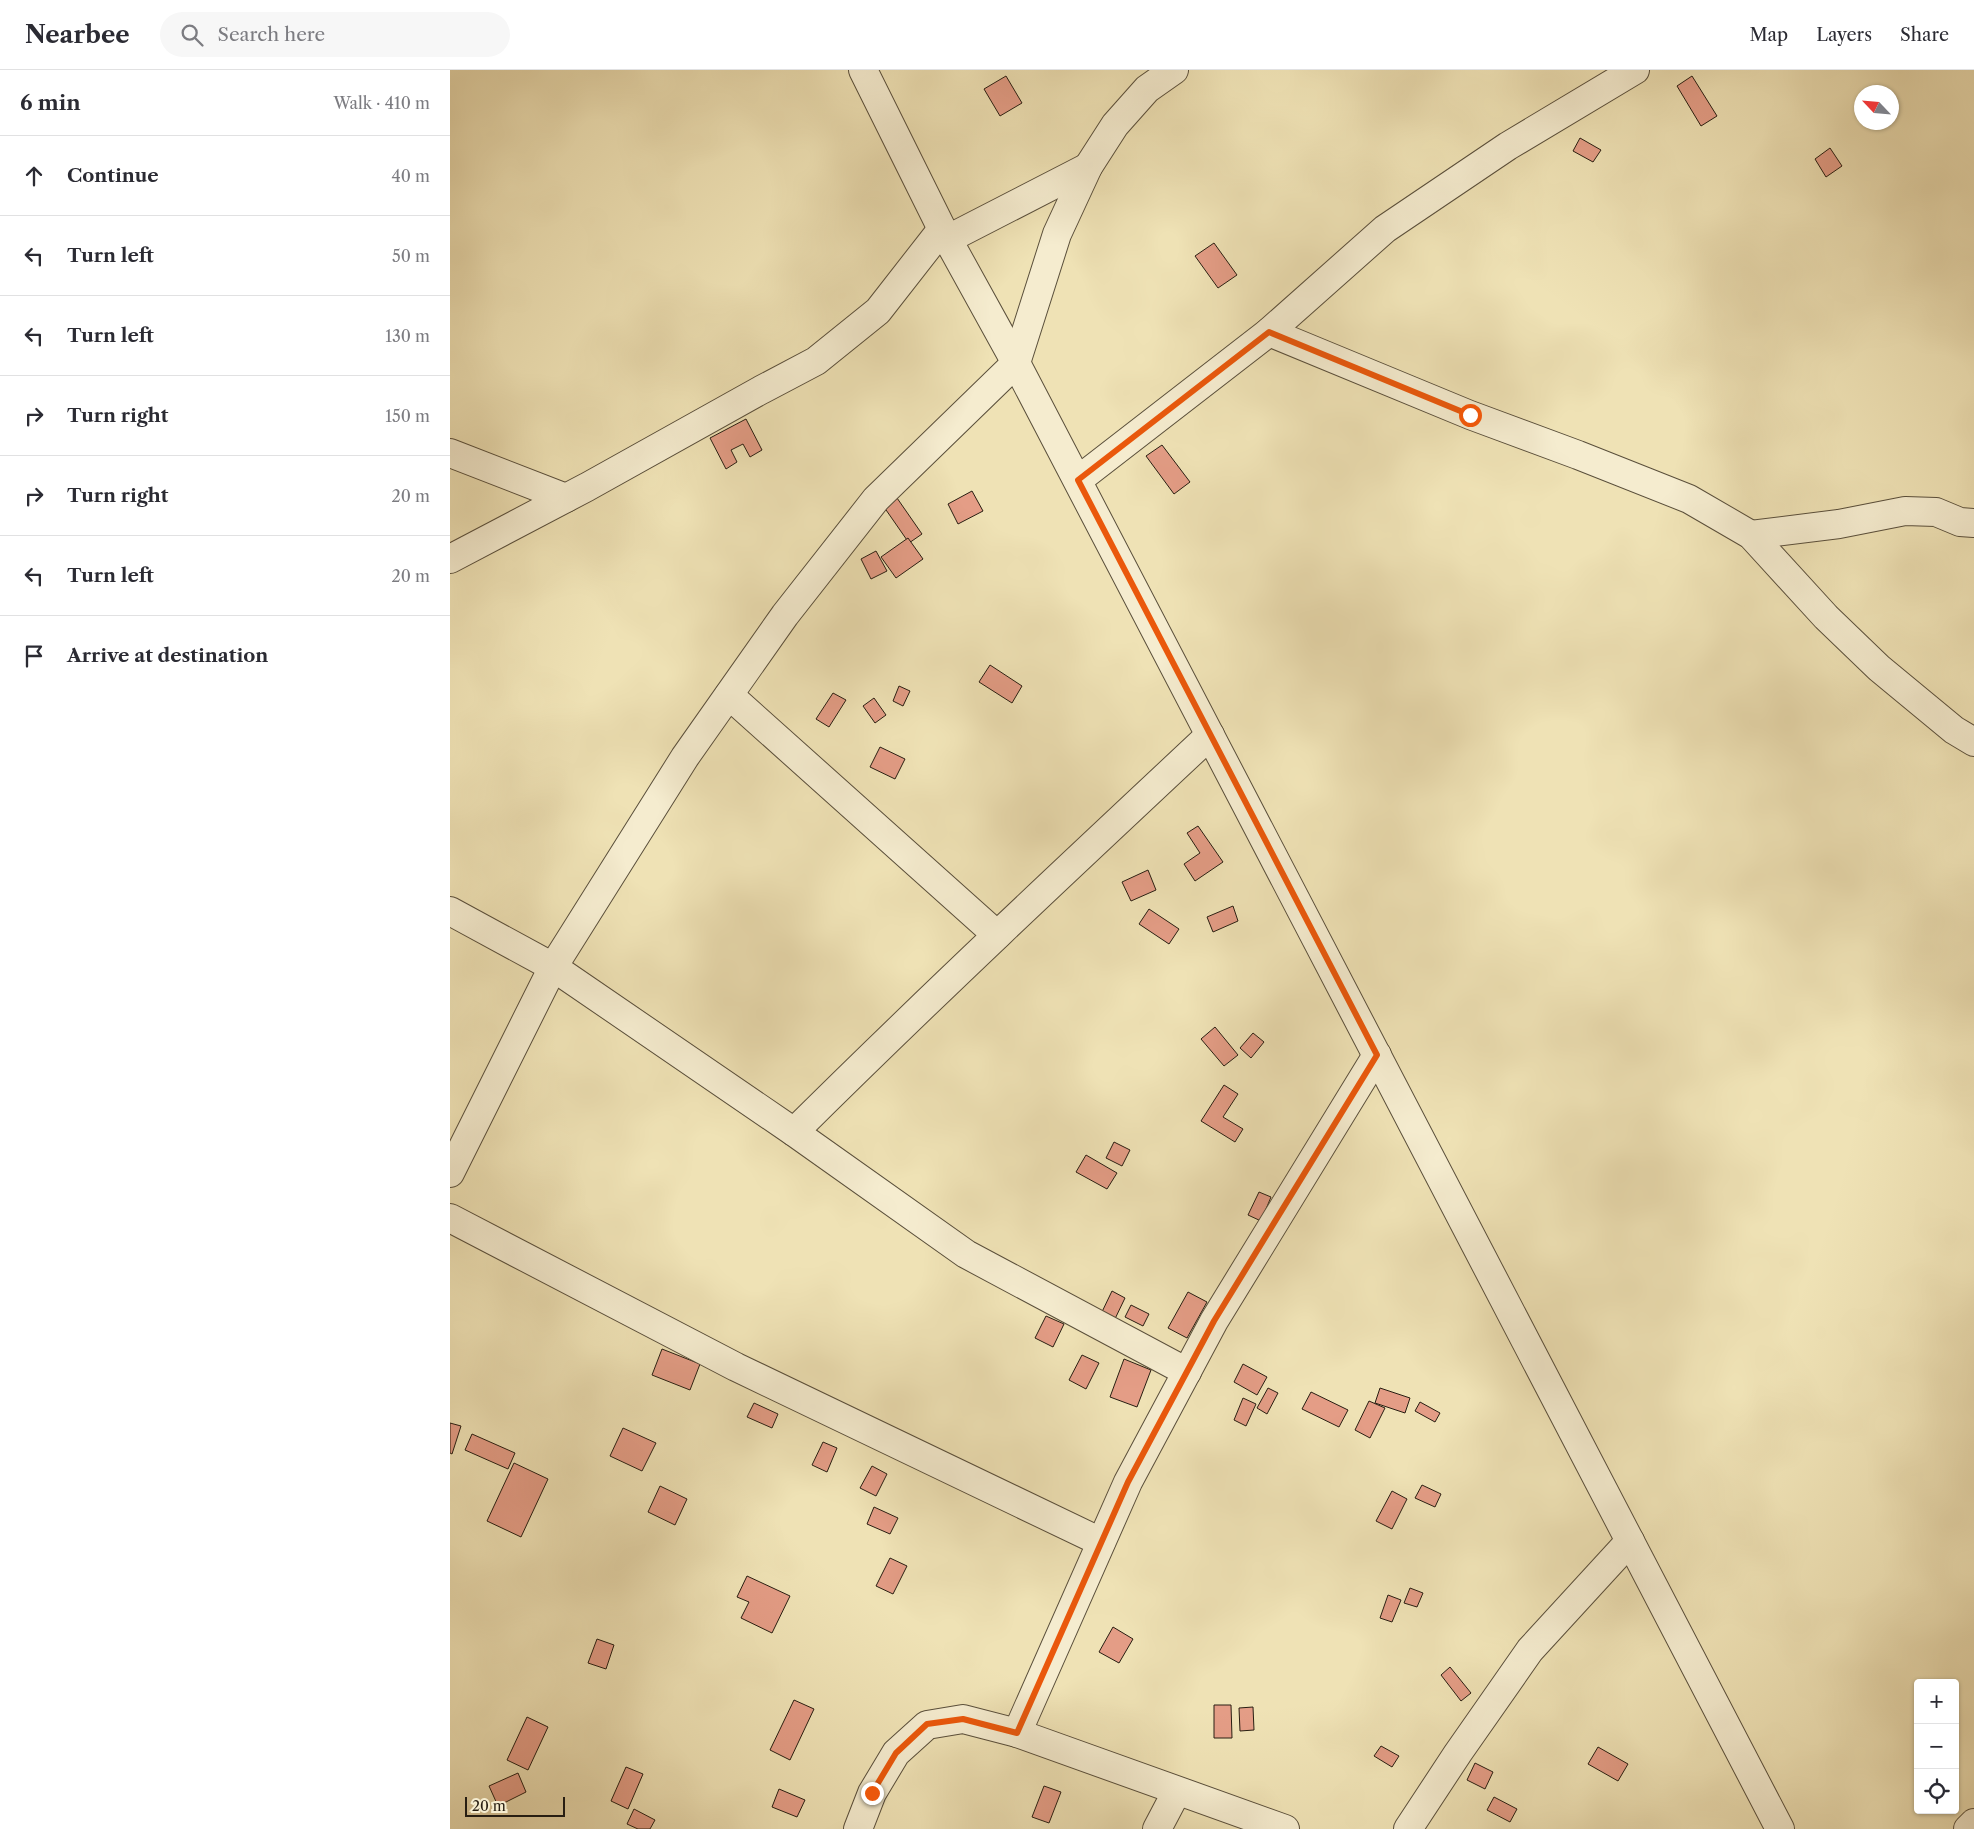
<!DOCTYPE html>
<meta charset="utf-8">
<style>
:root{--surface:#fff;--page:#f7f7f7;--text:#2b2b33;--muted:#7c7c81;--line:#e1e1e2}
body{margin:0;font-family:"Libre Caslon Text",serif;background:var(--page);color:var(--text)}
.controls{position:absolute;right:15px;bottom:15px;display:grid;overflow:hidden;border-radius:5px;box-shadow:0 1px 4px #0004}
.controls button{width:45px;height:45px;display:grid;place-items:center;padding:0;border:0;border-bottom:1px solid var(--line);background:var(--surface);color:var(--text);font:25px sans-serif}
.compass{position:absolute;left:1404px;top:15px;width:45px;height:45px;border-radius:50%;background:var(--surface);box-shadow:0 1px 4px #0004;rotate:296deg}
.scale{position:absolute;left:15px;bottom:12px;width:100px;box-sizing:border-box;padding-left:5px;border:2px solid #281e12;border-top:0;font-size:14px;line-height:18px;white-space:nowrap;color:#281e12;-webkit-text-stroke:4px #f5eccf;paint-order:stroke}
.stop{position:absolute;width:15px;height:15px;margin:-11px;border:4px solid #ea580c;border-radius:50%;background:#fff}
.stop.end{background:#ea580c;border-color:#fff;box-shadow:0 1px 5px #0008}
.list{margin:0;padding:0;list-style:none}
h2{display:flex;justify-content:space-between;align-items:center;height:65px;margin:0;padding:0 20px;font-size:21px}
h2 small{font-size:16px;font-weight:400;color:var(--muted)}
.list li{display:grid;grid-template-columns:32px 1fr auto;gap:15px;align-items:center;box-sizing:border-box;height:80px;padding:0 20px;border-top:1px solid var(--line)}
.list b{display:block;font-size:19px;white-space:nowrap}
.list em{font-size:16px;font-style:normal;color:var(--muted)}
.icon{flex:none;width:28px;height:28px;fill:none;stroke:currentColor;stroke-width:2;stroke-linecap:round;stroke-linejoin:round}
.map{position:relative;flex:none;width:1524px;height:1759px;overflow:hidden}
header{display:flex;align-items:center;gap:30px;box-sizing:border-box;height:70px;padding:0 25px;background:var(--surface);border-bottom:1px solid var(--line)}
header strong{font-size:24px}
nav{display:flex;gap:28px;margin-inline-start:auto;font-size:18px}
.search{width:350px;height:45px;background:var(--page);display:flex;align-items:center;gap:12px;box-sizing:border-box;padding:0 18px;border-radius:28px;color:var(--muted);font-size:19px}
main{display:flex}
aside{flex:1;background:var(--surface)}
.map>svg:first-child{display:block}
.building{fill:#e49d86;stroke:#281e12}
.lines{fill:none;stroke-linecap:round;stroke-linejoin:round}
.minor-casing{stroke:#5a4f3b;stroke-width:30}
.tertiary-casing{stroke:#5a4f3b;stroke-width:30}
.minor{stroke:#f5eccf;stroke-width:28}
.tertiary{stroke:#f5eccf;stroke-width:28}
.route{stroke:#ea580c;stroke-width:6}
</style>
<header>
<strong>Nearbee</strong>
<div class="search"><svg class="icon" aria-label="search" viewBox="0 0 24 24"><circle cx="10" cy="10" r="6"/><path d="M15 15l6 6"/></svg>Search here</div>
<nav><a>Map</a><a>Layers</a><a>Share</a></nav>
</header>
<main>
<aside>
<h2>6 min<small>Walk · 410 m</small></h2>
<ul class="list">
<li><svg class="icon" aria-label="ahead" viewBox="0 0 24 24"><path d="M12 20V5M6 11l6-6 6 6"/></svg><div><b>Continue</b></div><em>40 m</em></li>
<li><svg class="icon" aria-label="left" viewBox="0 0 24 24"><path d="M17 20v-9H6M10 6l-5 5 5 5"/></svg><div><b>Turn left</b></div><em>50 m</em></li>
<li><svg class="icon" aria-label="left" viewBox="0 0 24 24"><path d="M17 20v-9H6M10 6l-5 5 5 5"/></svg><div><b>Turn left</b></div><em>130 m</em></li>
<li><svg class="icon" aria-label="right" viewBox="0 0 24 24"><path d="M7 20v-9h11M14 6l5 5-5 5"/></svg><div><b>Turn right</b></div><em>150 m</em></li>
<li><svg class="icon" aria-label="right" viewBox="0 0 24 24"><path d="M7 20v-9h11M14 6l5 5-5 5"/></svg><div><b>Turn right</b></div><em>20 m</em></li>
<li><svg class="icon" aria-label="left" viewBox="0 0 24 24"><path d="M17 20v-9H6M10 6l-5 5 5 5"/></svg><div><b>Turn left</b></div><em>20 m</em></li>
<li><svg class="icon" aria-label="arrive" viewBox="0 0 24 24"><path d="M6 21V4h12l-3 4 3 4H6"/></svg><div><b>Arrive at destination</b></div></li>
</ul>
</aside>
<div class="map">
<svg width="1524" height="1759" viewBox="0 0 1524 1759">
<rect width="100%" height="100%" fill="#efe2b5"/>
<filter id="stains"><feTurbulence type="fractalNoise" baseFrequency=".004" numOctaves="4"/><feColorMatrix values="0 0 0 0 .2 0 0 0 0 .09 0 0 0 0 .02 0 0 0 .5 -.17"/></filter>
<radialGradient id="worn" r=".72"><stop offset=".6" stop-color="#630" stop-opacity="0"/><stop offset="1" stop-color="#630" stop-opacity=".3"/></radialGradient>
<g class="building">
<path d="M556,6L572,33L550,46L534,19Z"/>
<path d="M1242,6L1267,46L1251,56L1227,16Z"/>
<path d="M1130,68L1151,80L1143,92L1123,81Z"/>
<path d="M1380,78L1392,96L1376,107L1365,89Z"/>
<path d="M764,173L787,205L768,218L745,186Z"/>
<path d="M296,349L312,380L300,387L293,374L281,380L287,392L276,399L260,368Z"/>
<path d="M712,375L740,412L724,424L696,386Z"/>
<path d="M522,421L533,441L508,454L498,434Z"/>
<path d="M447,428L472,464L459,473L434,437Z"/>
<path d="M458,468L473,489L446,508L431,487Z"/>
<path d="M426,481L437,501L421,509L411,489Z"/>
<path d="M540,595L572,616L562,633L529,612Z"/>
<path d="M449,616L460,621L453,636L443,631Z"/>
<path d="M383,623L396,630L379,657L366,649Z"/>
<path d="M424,628L436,645L425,653L413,636Z"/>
<path d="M430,677L455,689L445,709L420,697Z"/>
<path d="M748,756L773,792L745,811L734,794L750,783L737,763Z"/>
<path d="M698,800L706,820L681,831L672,812Z"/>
<path d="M783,836L788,851L763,862L757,847Z"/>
<path d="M699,839L729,859L719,874L689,854Z"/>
<path d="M765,957L788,985L774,996L751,969Z"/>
<path d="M803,963L814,972L801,988L790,978Z"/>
<path d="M774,1015L788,1024L773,1047L793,1059L785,1072L751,1051Z"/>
<path d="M664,1072L680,1080L672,1096L656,1088Z"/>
<path d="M636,1085L667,1103L657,1119L626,1102Z"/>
<path d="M809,1122L821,1127L811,1151L798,1145Z"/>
<path d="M662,1221L675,1228L663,1253L650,1246Z"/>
<path d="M738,1222L757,1232L737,1268L718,1258Z"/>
<path d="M681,1235L699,1244L693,1256L675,1247Z"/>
<path d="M596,1246L614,1254L603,1277L585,1268Z"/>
<path d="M212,1279L250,1294L240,1320L202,1305Z"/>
<path d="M632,1285L649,1293L636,1319L619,1310Z"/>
<path d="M674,1289L701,1300L687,1337L660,1327Z"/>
<path d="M793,1294L817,1307L807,1325L784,1312Z"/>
<path d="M818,1318L828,1323L817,1344L807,1338Z"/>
<path d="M930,1318L960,1328L955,1343L925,1333Z"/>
<path d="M861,1322L898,1340L889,1357L852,1339Z"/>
<path d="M793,1328L806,1334L796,1356L784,1350Z"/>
<path d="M919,1331L935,1338L920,1368L905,1360Z"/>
<path d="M970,1332L990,1343L985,1352L965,1341Z"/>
<path d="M304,1333L328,1344L322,1358L297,1347Z"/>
<path d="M0,1353L11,1356L2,1384L0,1383Z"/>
<path d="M173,1358L206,1373L192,1401L160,1386Z"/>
<path d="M22,1364L65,1383L58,1399L15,1380Z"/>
<path d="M373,1372L387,1378L377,1402L362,1395Z"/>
<path d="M64,1393L98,1409L71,1467L37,1451Z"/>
<path d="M422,1396L437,1404L426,1426L410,1418Z"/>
<path d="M972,1415L991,1424L985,1437L965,1428Z"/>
<path d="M210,1416L237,1429L225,1455L198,1442Z"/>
<path d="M942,1421L957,1429L942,1459L926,1451Z"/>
<path d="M424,1437L448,1448L440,1464L417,1454Z"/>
<path d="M440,1488L457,1496L443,1524L426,1516Z"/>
<path d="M297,1506L340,1526L322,1563L291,1548L299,1532L287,1527Z"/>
<path d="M960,1518L973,1523L967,1537L954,1533Z"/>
<path d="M938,1525L951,1530L942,1552L930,1548Z"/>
<path d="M663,1557L683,1569L669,1593L649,1582Z"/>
<path d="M147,1569L164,1575L156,1599L138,1593Z"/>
<path d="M1000,1597L1021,1623L1011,1631L991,1605Z"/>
<path d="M344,1630L364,1639L340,1690L320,1680Z"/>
<path d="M764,1635H781L782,1668H764Z"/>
<path d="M803,1637L804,1660L790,1661L789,1638Z"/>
<path d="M77,1647L98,1657L78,1700L57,1690Z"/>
<path d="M931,1676L949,1686L942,1697L924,1686Z"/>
<path d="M1148,1677L1178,1694L1168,1711L1138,1694Z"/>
<path d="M1025,1693L1043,1702L1035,1719L1017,1710Z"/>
<path d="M176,1697L193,1704L178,1739L161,1731Z"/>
<path d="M68,1703L76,1722L48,1736L39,1716Z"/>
<path d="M594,1716L611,1722L599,1753L582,1747Z"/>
<path d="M329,1719L355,1730L347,1747L322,1737Z"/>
<path d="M1044,1727L1067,1739L1060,1752L1037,1740Z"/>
<path d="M184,1739L205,1750L200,1759H188L177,1754Z"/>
</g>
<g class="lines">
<g class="minor-casing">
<g id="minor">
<path d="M498,169L638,97"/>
<path d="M819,262L1020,345L1128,385L1239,429L1301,465L1376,547L1429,598L1504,660L1524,672"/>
<path d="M0,383L116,428"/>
<path d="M628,410L819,262L935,159L1058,76L1185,0"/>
<path d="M1301,465L1389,454L1455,441L1486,442L1510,452L1524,453"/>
<path d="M0,489L137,417L311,320L366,291L428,241L492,159"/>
<path d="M279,625L547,865"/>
<path d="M0,841L103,897L344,1062L516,1184L737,1302"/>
<path d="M344,1062C480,927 620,796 760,665"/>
<path d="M0,1103L103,897L235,687L335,545L426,429L566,293L607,164L638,97L665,55L697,19L724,0"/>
<path d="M0,1148L286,1297L651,1472"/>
<path d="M567,1663L678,1412L764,1251L927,985"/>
<path d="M408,1759L422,1723L446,1683L477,1655L513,1649L567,1663L835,1759"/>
<path d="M707,1759L727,1721"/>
<path d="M958,1759L1008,1683L1080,1580L1180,1471"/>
<path d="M1518,1759L1524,1753"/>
</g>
</g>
<g class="tertiary-casing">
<path id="tertiary" d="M413,0L492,159L566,293L1330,1759"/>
</g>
<use href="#minor" class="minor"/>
<use href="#tertiary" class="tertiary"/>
</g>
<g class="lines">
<path class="route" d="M422,1723L446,1683L477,1654L513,1649L567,1663L678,1412L764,1251L927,985L628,410L819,262L1020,345"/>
</g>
<rect width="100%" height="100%" filter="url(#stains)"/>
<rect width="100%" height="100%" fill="url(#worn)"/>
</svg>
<div class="controls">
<button>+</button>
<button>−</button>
<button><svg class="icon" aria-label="locate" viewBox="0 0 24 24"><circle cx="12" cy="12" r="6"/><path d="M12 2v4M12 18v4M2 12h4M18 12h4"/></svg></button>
</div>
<svg class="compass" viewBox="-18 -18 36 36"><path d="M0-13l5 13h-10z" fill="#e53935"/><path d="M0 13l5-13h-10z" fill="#7c7c81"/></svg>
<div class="scale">20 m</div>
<div class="stop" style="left:1020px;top:345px"></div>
<div class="stop end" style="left:422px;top:1723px"></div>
</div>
</main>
